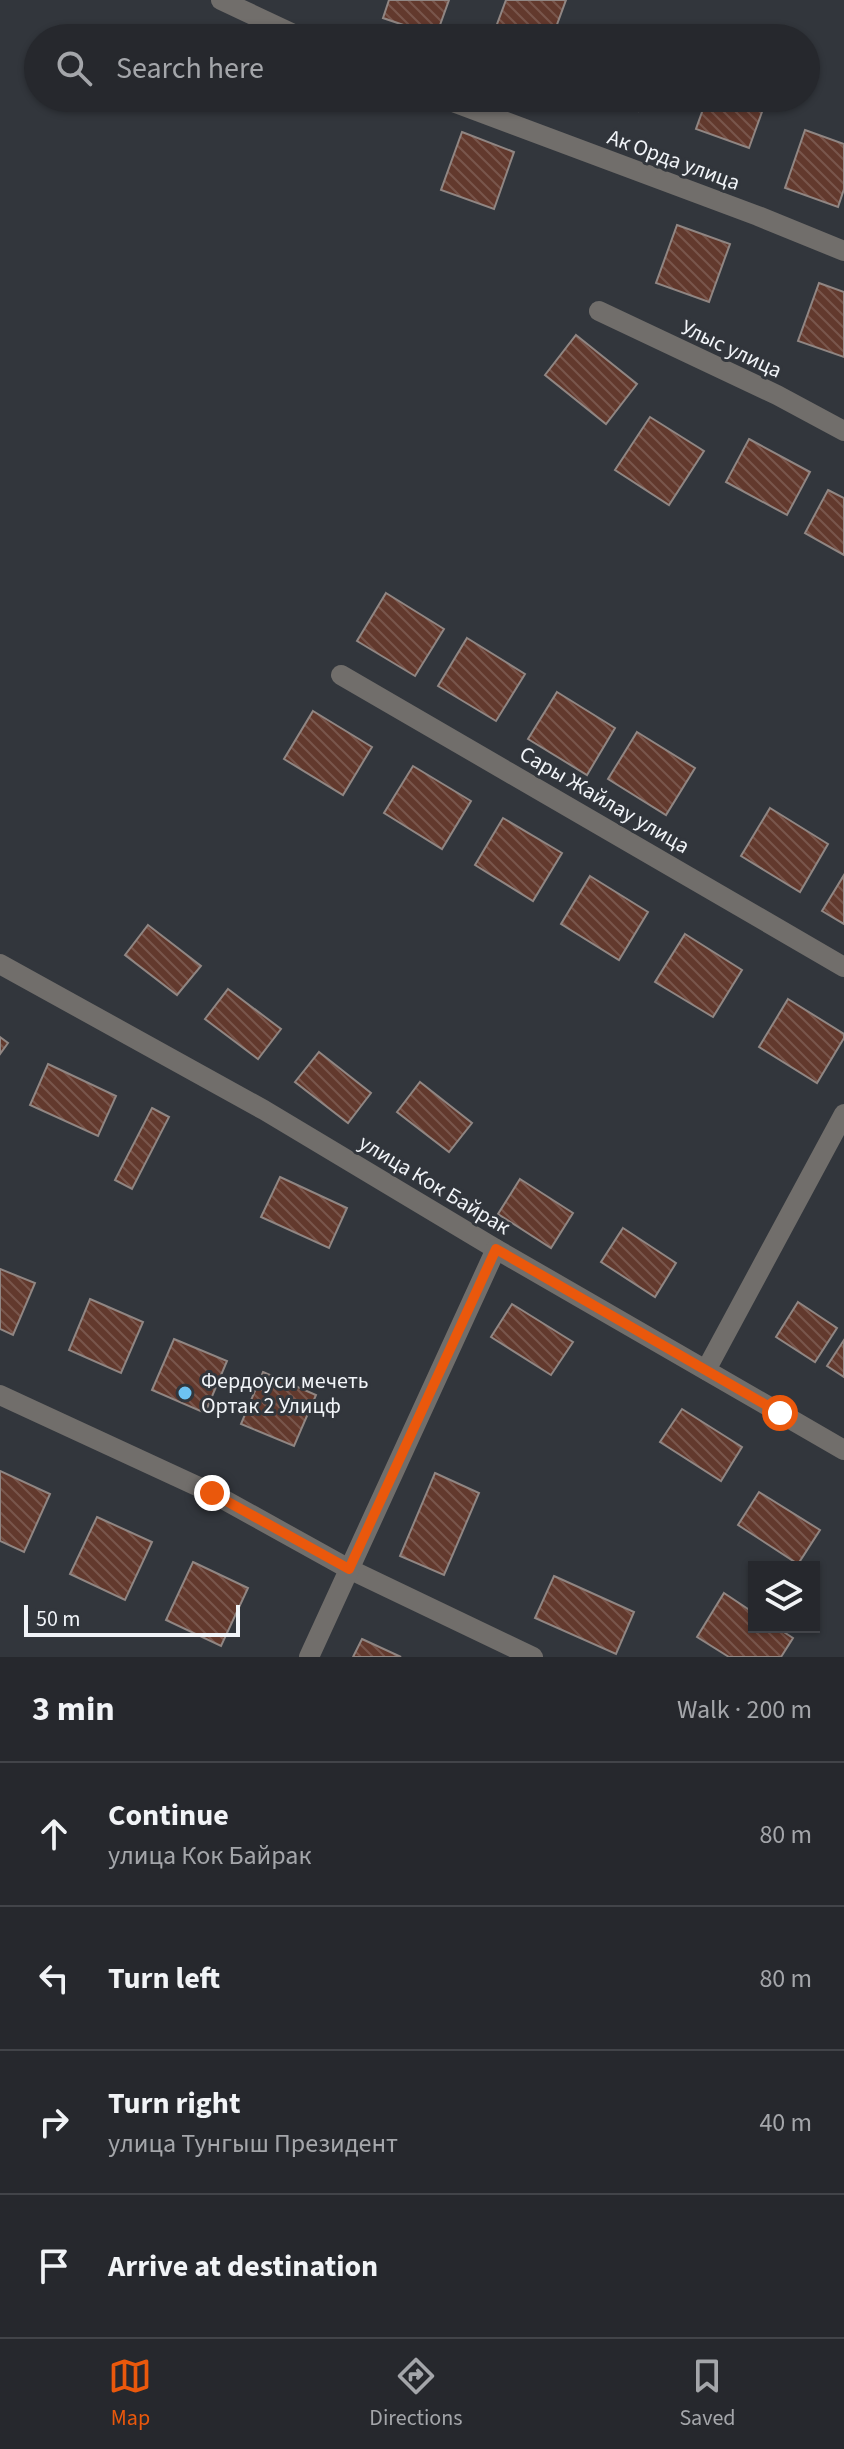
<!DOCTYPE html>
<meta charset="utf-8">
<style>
:root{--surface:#26282d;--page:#323439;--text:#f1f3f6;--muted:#a4a6aa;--line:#424449;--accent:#ea580c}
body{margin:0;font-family:"Source Sans 3",sans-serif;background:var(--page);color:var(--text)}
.controls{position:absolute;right:24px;bottom:24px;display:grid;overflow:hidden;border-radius:0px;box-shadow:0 2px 6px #0004}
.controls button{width:72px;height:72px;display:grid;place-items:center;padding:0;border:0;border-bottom:2px solid var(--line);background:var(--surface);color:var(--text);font:40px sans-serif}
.scale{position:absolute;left:24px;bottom:20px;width:216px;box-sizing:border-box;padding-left:8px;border:4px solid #f1f4f8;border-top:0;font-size:22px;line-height:28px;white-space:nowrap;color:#f1f4f8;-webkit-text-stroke:6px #32363c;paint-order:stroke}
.stop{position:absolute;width:24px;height:24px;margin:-18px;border:6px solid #ea580c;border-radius:50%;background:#fff}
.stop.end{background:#ea580c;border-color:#fff;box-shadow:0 2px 8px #0008}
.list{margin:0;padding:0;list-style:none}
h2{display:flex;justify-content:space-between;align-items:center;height:104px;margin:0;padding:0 32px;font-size:34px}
h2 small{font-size:26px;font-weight:400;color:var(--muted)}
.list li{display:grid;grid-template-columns:52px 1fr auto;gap:24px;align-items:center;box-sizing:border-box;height:144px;padding:0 32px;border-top:2px solid var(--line)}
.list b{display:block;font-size:30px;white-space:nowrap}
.list p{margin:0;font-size:26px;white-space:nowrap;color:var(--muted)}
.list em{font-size:26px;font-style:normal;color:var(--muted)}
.icon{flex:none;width:44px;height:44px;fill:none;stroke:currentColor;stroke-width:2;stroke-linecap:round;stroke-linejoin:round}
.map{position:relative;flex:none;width:844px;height:1657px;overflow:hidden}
.search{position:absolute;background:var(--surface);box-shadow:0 2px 6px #0004;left:24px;right:24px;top:24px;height:88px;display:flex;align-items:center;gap:20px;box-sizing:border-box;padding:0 28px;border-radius:44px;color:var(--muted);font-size:30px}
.sheet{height:680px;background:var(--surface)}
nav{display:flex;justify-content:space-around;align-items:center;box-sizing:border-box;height:112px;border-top:2px solid var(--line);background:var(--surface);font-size:22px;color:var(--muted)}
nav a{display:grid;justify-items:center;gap:4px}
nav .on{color:var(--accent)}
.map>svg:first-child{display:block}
.building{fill:url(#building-back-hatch);stroke:#908683;stroke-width:2}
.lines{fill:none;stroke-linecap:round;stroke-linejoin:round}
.street{stroke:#716e6b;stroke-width:20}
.route{stroke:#ea580c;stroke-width:10}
.poi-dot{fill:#6dc2f3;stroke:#32363c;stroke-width:3}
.labels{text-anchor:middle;stroke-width:6;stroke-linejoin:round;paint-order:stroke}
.street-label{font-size:22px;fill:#f1f4f8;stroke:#32363c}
.poi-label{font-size:22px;fill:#f1f4f8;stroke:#32363c;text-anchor:start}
</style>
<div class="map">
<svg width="844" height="1657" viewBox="0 0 844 1657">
<defs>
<pattern id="building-back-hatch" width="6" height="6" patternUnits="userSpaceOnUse" patternTransform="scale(2)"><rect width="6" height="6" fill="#62392d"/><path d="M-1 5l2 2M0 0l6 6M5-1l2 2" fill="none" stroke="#79564c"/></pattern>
</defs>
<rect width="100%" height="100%" fill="#32363c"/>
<g class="building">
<path d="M389,0H449L436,36L383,18Z"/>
<path d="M506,0H566L552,38H527L496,27Z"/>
<path d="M603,98H643L638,111Z"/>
<path d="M707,98H767L749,148L696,129Z"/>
<path d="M805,130L844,144V189L838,207L785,188Z"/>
<path d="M462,132L514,152L494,209L441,190Z"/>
<path d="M677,225L730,244L709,302L656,283Z"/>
<path d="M819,283L844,292V357L798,341Z"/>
<path d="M576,335L637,384L606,424L545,375Z"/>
<path d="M650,417L704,451L669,505L615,470Z"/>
<path d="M749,439L810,472L787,515L726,482Z"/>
<path d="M828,490L844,498V555L805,533Z"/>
<path d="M386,593L444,629L415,676L357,641Z"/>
<path d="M467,638L525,674L496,721L438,686Z"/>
<path d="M557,692L615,728L587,775L528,739Z"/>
<path d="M313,711L372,747L343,795L284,759Z"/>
<path d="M637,732L695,768L666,815L608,779Z"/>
<path d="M413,766L471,801L442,849L384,813Z"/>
<path d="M770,808L828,844L800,892L741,856Z"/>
<path d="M503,818L562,853L533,901L475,865Z"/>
<path d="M844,875V924L822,911Z"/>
<path d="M590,876L648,912L619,960L561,924Z"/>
<path d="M148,925L201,966L177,995L125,955Z"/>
<path d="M685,934L742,970L713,1017L655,982Z"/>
<path d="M228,989L281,1029L258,1059L205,1019Z"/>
<path d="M788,999L844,1034V1038L817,1083L759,1047Z"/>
<path d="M0,1037L8,1043L0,1054Z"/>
<path d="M319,1052L371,1093L348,1123L295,1082Z"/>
<path d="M48,1064L116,1096L98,1136L30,1105Z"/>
<path d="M420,1082L472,1123L449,1152L397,1112Z"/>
<path d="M152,1108L169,1117L132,1189L115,1180Z"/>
<path d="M280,1177L347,1208L329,1248L261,1217Z"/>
<path d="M520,1179L573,1213L551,1248L498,1214Z"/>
<path d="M623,1228L676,1263L655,1297L601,1262Z"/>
<path d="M0,1269L35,1283L13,1335L0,1329Z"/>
<path d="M90,1299L143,1322L121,1373L69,1350Z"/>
<path d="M798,1302L837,1328L815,1362L776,1337Z"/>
<path d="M512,1304L573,1342L551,1375L491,1337Z"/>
<path d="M174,1339L227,1361L205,1413L152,1390Z"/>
<path d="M844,1340V1377L827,1366Z"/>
<path d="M263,1372L316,1395L294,1446L241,1424Z"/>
<path d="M682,1409L742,1447L721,1481L660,1442Z"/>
<path d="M0,1471L50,1494L24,1552L0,1541Z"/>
<path d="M435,1473L479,1493L444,1575L400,1556Z"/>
<path d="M759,1492L820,1530L798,1564L738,1525Z"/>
<path d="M97,1517L152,1542L125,1600L70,1574Z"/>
<path d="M193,1562L248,1588L221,1646L166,1620Z"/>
<path d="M554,1576L634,1612L616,1654L535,1618Z"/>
<path d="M724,1593L754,1613V1627H776L793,1638L781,1657H729L697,1637Z"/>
<path d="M362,1639L401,1657H353Z"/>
</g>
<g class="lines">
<g class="street">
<path d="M221,0L302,38"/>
<path d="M442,98L758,216L844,251"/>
<path d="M599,311L777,395L844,431"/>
<path d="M341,675L844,967"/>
<path d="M0,964L264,1110L496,1249L844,1450"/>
<path d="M706,1370L844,1114"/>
<path d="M0,1395L212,1493L349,1569L533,1657"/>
<path d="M309,1657L496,1249"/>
</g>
</g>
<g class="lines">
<path class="route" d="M212,1493L349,1569L496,1249L780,1413"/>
</g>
<circle class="poi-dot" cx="185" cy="1393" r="8"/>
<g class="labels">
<g class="street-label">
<text transform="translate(674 159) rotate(20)" y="8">Ак Орда улица</text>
<text transform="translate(732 348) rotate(25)" y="8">Улыс улица</text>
<text transform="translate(605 799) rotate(30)" y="8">Сары Жайлау улица</text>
<text transform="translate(435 1184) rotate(31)" y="8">улица Кок Байрак</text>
</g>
<g class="poi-label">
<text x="201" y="1388">Фердоуси мечеть<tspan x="201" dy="25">Ортак 2 Улицф</tspan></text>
</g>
</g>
</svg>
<div class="controls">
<button><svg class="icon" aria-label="layers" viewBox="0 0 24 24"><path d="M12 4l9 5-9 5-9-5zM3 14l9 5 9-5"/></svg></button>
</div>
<div class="scale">50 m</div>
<div class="stop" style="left:780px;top:1413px"></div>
<div class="stop end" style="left:212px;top:1493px"></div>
<div class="search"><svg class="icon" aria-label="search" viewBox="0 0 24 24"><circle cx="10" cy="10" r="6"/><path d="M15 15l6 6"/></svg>Search here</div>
</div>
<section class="sheet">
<h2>3 min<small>Walk · 200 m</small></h2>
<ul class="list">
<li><svg class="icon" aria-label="ahead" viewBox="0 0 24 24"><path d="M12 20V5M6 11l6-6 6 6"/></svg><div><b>Continue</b><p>улица Кок Байрак</p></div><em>80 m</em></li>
<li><svg class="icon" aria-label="left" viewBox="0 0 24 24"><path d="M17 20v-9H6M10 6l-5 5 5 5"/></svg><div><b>Turn left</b></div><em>80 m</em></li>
<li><svg class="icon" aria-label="right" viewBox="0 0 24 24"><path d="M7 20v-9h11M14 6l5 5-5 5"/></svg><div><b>Turn right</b><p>улица Тунгыш Президент</p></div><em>40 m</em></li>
<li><svg class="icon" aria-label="arrive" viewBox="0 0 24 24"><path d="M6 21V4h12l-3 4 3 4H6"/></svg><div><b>Arrive at destination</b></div></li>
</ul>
</section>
<nav>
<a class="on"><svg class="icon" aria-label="map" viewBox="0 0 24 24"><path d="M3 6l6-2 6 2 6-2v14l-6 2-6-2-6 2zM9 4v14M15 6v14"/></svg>Map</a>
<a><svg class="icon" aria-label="directions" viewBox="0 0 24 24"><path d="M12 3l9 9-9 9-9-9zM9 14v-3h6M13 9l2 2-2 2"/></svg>Directions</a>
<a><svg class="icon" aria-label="saved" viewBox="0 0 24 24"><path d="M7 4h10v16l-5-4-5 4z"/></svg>Saved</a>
</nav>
